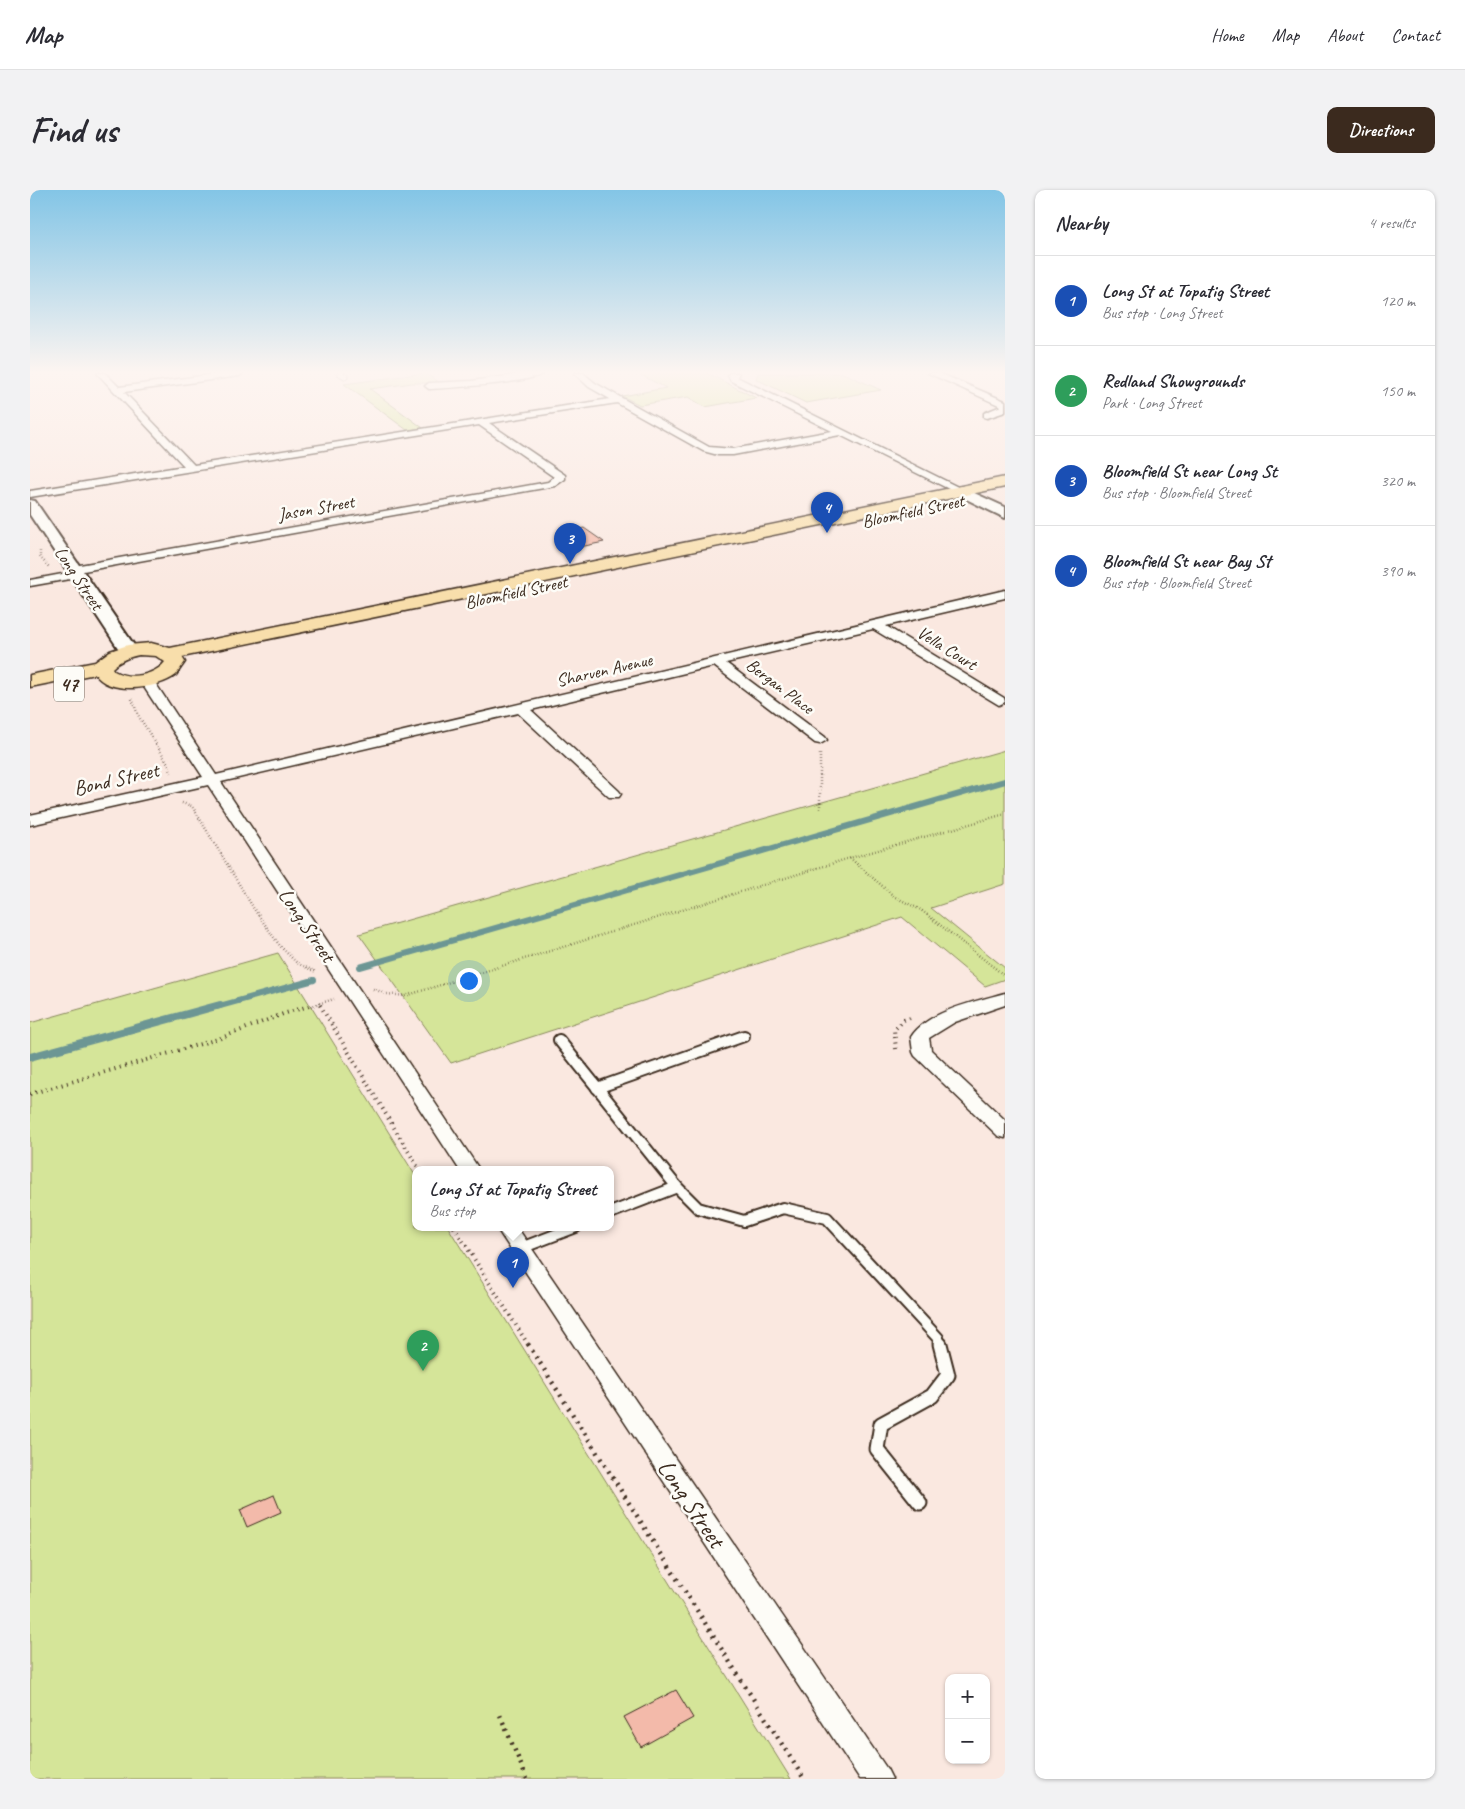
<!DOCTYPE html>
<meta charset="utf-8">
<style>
:root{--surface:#fff;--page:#f2f2f3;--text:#2b2b33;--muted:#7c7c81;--line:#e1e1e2;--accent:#3b2a1e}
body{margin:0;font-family:Caveat,sans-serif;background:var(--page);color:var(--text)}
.controls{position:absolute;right:15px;bottom:15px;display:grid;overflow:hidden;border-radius:10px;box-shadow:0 1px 4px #0004}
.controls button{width:45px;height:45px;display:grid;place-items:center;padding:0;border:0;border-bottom:1px solid var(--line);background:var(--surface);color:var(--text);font:25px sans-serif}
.you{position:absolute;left:438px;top:790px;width:18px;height:18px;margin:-12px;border:4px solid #fff;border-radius:50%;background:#1a73e8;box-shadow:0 0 0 8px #1a73e833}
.badge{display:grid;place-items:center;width:32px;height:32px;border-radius:50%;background:var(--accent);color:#fff;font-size:16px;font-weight:700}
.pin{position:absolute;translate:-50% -41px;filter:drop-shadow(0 1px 2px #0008)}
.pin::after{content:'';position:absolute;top:26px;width:18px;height:15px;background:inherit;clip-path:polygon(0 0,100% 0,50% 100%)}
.popup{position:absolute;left:382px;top:976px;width:202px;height:65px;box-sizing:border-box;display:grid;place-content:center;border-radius:10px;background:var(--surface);filter:drop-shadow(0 1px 4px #0005);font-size:16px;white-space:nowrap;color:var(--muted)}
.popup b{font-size:19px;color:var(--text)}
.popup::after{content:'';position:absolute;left:50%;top:100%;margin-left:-10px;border:10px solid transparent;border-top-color:var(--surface)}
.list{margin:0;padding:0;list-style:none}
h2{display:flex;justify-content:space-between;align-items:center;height:65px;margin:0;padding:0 20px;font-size:21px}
h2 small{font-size:16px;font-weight:400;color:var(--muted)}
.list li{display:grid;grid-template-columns:32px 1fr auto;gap:15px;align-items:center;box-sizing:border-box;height:90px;padding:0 20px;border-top:1px solid var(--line)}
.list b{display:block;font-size:19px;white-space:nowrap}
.list p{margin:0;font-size:16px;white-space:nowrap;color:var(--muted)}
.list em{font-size:16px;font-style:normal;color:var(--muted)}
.map{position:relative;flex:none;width:975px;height:1589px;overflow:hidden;border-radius:10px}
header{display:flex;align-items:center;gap:30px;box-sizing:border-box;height:70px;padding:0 25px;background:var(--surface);border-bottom:1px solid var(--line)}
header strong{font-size:24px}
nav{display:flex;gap:28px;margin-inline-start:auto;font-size:18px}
.intro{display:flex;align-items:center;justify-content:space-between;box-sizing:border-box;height:120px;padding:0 30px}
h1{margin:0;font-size:35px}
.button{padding:12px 22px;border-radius:10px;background:var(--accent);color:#fff;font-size:18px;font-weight:700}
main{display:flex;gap:30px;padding:0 30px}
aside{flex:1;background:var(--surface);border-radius:10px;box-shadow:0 1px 4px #0004}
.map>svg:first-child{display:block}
.green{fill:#d5e599;stroke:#88885c}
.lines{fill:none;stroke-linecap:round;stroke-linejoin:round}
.stream-far1{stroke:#6c9694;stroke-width:6}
.stream{stroke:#6c9694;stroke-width:8}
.building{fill:#f3baaa;stroke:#3b2a1e}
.lane-far2-casing{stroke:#3b2a1e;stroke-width:7}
.lane-far1-casing{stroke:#3b2a1e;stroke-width:14}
.lane-casing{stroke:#3b2a1e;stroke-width:17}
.street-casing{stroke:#3b2a1e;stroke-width:3}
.secondary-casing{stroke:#3b2a1e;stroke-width:4}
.highway-casing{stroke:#3b2a1e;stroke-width:3}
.path-far2{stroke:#3b2a1e;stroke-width:2.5;stroke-dasharray:0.5 2.5;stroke-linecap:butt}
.path-far1{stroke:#3b2a1e;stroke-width:4;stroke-dasharray:1 4.5;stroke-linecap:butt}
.path{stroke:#3b2a1e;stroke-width:4.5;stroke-dasharray:2 5.5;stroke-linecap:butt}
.lane-far2{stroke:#fdfcf7;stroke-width:5}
.lane-far1{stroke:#fdfcf7;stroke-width:10}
.lane{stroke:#fdfcf7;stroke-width:13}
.street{fill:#fdfcf7;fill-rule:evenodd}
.secondary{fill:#fdfcf7;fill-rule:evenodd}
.highway{fill:#f8deab;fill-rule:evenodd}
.labels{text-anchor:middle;stroke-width:5;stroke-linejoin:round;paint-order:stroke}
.far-street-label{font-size:18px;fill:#3b2a1e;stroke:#fdfcf7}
.shield{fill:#fdfcf7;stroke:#75695f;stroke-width:1}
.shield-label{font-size:20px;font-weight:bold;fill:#3b2a1e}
.street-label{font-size:21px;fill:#3b2a1e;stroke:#fdfcf7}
.near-street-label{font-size:25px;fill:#3b2a1e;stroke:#fdfcf7}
</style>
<header>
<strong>Map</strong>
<nav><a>Home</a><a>Map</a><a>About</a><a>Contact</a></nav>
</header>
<div class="intro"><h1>Find us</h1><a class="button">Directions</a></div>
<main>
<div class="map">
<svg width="975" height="1589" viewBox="0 0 975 1589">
<rect width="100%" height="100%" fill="#fae8e0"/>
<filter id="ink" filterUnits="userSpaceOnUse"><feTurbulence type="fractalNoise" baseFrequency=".02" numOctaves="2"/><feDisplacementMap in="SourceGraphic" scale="10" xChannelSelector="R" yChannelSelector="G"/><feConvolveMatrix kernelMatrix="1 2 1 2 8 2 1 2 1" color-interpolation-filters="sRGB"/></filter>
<g filter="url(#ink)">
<g class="green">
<path d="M394,183L411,193H382L340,199L393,238L377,240L314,194Z"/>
<path d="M607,183H679H677L726,208L675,217L658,207L610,215L592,206L636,198Z"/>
<path d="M728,183H813L851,200L776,213L726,189Z"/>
<path d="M975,560V694L901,718L975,778V789L955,796L872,727L421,873L329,744Z"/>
<path d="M248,763L385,985L386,1037H418L761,1589H0V833Z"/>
</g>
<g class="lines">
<g class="stream-far1">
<path d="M330,777L975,591"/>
<path d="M186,817L284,790"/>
</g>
<path class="stream" d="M0,867L190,815"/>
</g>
<g class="building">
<path d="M554,338L574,352L550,357L531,343Z"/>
<path d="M244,1305L251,1322L217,1337L210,1320Z"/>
<path d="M646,1500L663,1528L611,1557L594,1527Z"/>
</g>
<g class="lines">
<g class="lane-far2-casing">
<path id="lane-far2" d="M310,183L315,186"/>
</g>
<g class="lane-far1-casing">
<g id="lane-far1">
<path d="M529,850L647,997L668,1018L714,1031L753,1018L797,1028L908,1148L910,1156"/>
<path d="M567,898L714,846"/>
<path d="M580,1023L647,997"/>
<path d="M491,1058L546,1037"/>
</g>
</g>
<g class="lane-casing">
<path id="lane" d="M890,1313L847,1259L851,1234L902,1206L918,1185L910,1154"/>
</g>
<g class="street-casing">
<g id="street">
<path d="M67,183H75L89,197L193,183H213L209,186L94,202L164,275L580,209L559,197L544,183H553L565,193L679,257L703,259L802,241L701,191L698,185L700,183H709L707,187L936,301L931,304L927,303L810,245L703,265H688L673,261L587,213L459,233L535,285V289L525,296L48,382L53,385L51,387L0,396V390L43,382L38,379L44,376L518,292L524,287L449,235L0,307V301L154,276Z"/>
<path d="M498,183H514C501,193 419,198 399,199L395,196L399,193L441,191Z"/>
<path d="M898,183H909L975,211V222L957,228L954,227V223L971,216Z"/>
<path d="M975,400V408L856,436L974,508L975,512L969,515L843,439L696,473L795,547L797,550L790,554L785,553L684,476L501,520L589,601L591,604L589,607H579L488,523L191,592L449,979H429L178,595L0,635V625L173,587L110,491L117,487L122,488L186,585Z"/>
<path d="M975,803V815L925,832L899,848L901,860L975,930V948L968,946L885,866L883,862L881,847C897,821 947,811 975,803Z"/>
<path d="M466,1037H487L857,1579L862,1589H830Z"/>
</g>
</g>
<g class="secondary-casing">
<g id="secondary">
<path d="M931,297L975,317V328L926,304L924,301L926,298Z"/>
<path d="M0,310L5,311L108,461L105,465L99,466L93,465L90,461L0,325Z"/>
</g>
</g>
<g class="highway-casing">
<path id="highway" d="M975,287V297L152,467L155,472C152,476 149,481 146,485C128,499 80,506 65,484L0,497V485L65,472L80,461L98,455L121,453L140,458ZM109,465L126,466L135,472C124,486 99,490 84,481L82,478C90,470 99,467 109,465Z"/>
</g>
<g class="path-far2">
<path d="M10,361V367L19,377"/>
<path d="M102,509L108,525L139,575L141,583"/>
<path d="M790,564V619"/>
<path d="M152,613L162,616L224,719L250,756L267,773L286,782"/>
<path d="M820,668L865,707L891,720L975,786"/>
<path d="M343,799L357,804L375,806L820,668L975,624"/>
<path d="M289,813L291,817"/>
<path d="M278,817L304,809"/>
</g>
<g class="path-far1">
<path d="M290,815L389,979"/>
<path d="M866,859L864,840L874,830L883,827"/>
<path d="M0,904L191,848L253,824L282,815"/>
<path d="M424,1037L499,1156"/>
</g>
<g class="path">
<path d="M498,1154L774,1589"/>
<path d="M470,1525L497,1589"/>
</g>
<use href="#lane-far2" class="lane-far2"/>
<use href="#lane-far1" class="lane-far1"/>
<use href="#lane" class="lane"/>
<use href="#street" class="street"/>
<use href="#secondary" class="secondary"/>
<use href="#highway" class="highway"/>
</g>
</g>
<linearGradient id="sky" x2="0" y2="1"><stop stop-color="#83c5e6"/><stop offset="0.45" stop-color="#fdf5f1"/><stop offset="1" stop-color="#fdf5f1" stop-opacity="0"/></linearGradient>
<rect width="975" height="405" fill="url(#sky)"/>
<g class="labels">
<g class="far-street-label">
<text transform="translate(286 318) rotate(-10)" y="6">Jason Street</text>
<text transform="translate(883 321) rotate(-12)" y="6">Bloomfield Street</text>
<text transform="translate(49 388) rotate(56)" y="6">Long Street</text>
<text transform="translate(486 402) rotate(-12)" y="6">Bloomfield Street</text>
<text transform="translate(917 458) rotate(32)" y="6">Vella Court</text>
<text transform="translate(574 480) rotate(-13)" y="6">Sharven Avenue</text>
<text transform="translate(750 496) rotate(37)" y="6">Bergan Place</text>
</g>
<rect class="shield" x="24" y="476.5" width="30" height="35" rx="4"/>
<g class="shield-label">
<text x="39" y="501">47</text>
</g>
<g class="street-label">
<text transform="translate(86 589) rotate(-13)" y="7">Bond Street</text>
<text transform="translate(277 735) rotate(56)" y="7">Long Street</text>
</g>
<g class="near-street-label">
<text transform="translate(662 1313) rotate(56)" y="9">Long Street</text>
</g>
</g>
</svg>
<div class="controls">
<button>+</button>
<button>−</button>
</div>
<div class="you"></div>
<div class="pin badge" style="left:483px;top:1098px;background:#1a4fb4">1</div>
<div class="popup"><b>Long St at Topatig Street</b>Bus stop</div>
<div class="pin badge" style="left:393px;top:1181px;background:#2e9e5b">2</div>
<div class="pin badge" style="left:540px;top:374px;background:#1a4fb4">3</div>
<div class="pin badge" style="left:797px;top:343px;background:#1a4fb4">4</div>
</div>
<aside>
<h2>Nearby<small>4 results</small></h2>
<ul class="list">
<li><span class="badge" style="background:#1a4fb4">1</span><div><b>Long St at Topatig Street</b><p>Bus stop · Long Street</p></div><em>120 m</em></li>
<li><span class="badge" style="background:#2e9e5b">2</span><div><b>Redland Showgrounds</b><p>Park · Long Street</p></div><em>150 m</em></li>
<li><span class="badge" style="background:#1a4fb4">3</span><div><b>Bloomfield St near Long St</b><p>Bus stop · Bloomfield Street</p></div><em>320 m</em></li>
<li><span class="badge" style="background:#1a4fb4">4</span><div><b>Bloomfield St near Bay St</b><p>Bus stop · Bloomfield Street</p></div><em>390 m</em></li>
</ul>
</aside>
</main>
